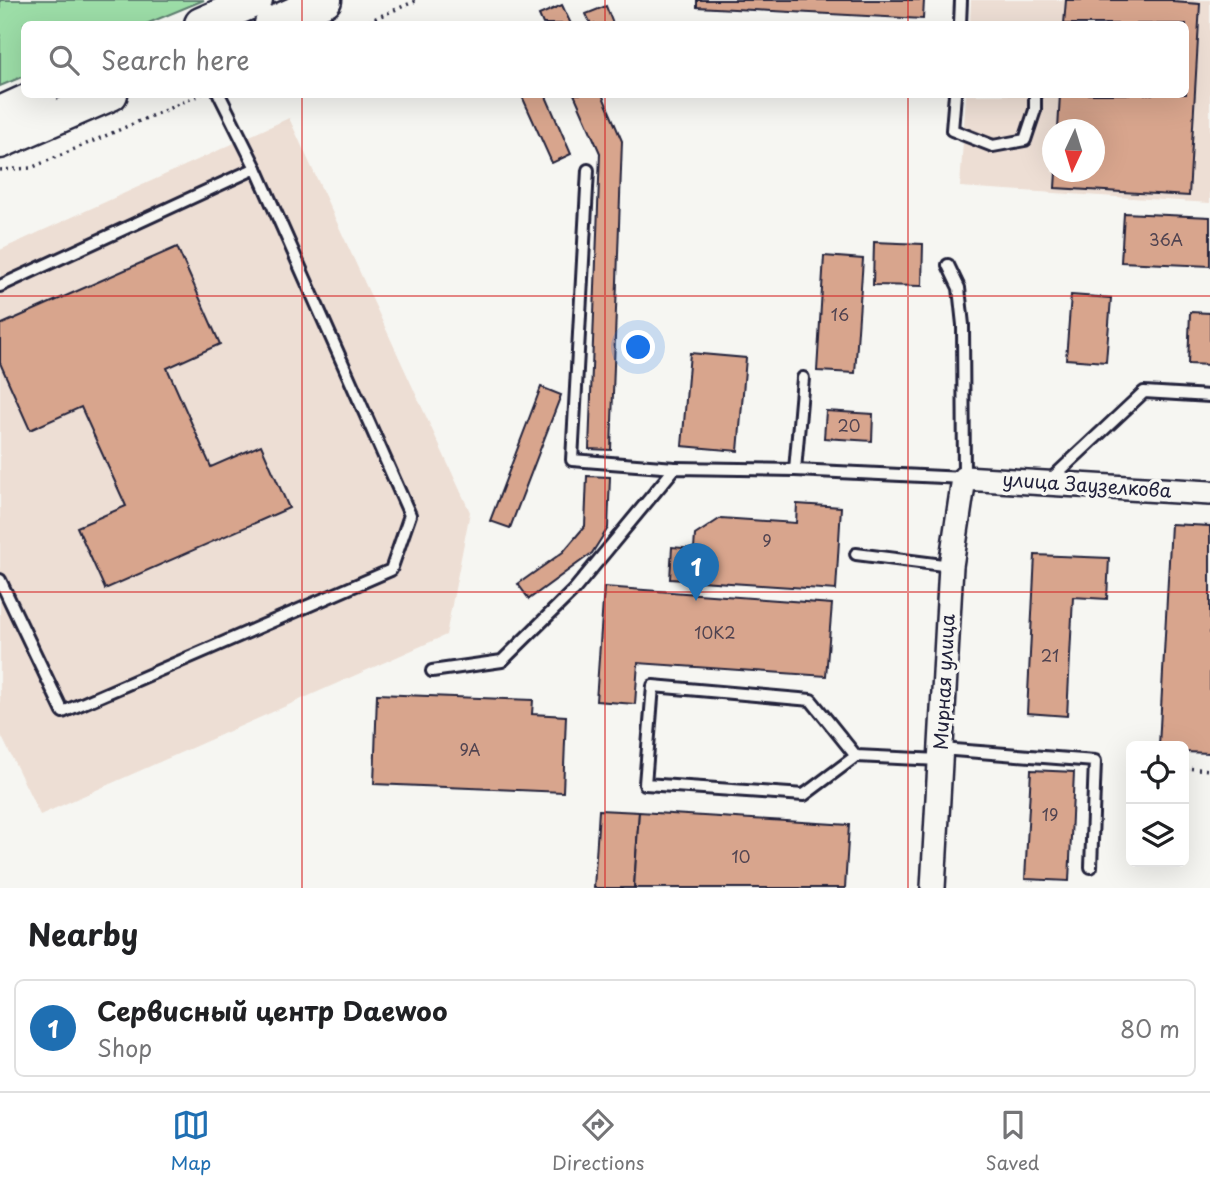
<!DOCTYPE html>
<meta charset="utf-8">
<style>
:root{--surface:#fff;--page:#f6f6f6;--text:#202124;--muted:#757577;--line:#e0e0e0;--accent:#1f6fb2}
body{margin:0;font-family:"Playpen Sans",sans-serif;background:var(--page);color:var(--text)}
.controls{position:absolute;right:21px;bottom:21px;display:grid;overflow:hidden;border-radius:10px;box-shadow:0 7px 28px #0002}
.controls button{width:63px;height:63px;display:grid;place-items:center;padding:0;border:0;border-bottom:2px solid var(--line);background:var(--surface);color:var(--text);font:35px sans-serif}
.compass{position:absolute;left:1042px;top:119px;width:63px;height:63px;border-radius:50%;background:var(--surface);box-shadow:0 7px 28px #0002;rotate:184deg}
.you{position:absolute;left:639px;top:348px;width:24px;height:24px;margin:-18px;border:5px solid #fff;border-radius:50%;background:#1a73e8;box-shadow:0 0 0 10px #1a73e833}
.badge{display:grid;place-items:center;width:46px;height:46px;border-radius:50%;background:var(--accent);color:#fff;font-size:23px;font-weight:700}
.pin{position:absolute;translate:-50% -58px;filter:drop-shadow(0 2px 4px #0008)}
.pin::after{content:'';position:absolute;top:37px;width:24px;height:21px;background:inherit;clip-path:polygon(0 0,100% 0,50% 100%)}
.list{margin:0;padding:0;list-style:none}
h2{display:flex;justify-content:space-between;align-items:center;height:91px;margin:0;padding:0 28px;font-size:30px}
h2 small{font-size:23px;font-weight:400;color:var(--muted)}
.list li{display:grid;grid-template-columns:46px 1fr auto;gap:21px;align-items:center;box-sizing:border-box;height:98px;margin:0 14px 14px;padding:0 14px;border:2px solid var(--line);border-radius:10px}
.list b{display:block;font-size:26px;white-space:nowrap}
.list p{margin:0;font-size:23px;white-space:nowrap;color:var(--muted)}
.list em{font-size:23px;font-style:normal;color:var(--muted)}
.icon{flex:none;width:38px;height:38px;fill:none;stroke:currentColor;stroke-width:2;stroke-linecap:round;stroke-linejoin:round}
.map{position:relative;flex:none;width:1210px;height:888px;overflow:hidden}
.search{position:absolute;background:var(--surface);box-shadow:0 7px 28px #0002;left:21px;right:21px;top:21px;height:77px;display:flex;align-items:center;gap:18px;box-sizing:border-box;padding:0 24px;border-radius:10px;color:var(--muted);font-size:26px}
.sheet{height:203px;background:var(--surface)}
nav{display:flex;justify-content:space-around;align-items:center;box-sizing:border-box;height:98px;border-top:2px solid var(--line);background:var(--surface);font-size:19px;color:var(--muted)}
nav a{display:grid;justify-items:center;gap:4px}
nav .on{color:var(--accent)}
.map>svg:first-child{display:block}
.built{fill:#edded4;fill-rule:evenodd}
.green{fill:#9cdda7;stroke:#5f8071;stroke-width:2}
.building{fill:#d8a58d;stroke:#22223b;stroke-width:2}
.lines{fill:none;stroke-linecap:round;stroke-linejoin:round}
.service-casing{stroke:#22223b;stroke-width:16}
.minor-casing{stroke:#22223b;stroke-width:28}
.secondary-casing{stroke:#22223b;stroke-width:37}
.path{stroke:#22223b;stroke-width:3.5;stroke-dasharray:2 5;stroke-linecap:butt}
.service{stroke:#f6f6f2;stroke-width:10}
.minor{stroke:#f6f6f2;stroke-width:23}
.secondary{stroke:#f6f6f2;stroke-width:32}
.grid{fill:none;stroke:#d62828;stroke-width:2;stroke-opacity:0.55}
.labels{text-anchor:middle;stroke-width:7;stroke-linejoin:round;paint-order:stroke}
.number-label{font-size:16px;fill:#504350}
.street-label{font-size:19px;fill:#22223b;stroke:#f6f6f2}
</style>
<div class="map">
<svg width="1210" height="888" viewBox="0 0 1210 888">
<rect width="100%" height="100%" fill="#f6f6f2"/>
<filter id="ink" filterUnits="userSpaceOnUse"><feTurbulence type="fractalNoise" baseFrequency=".0143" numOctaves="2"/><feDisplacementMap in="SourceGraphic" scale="14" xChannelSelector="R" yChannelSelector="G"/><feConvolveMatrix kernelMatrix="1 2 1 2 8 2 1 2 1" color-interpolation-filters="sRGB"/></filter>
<g filter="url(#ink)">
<g class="built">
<path d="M971,0H1210V203L960,187L966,95L1186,94V24H970ZM1052,130H1094V172H1052Z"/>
<path d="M289,118L470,512L446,635L40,815L0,733V250Z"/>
</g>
<path class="green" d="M0,0H204L146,24H24V76L0,86Z"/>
<g class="building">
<path d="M697,0H924L923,19L697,7Z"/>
<path d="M1066,0H1173V2L1200,4L1189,196L1055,188L1056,172H1094V130H1058L1060,94H1186V24H1064Z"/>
<path d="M562,5L571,24H543L539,15Z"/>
<path d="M606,6L613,24H591L586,14Z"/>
<path d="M521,94H545L571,154L552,163Z"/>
<path d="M574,94H602L622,141L611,450L589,449L600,153Z"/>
<path d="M1124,213L1210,217V266L1121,262Z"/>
<path d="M874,242L923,244L922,286L873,285Z"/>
<path d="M177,247L220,344L167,368L211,467L261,445L289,508L105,589L77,527L126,506L81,407L30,430L0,363V325Z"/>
<path d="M824,256L863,259L855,373L817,371Z"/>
<path d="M1071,295L1111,298L1106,362L1066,359Z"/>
<path d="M1190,312L1210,313V365L1188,364Z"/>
<path d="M690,353L746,358L738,451L682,446Z"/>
<path d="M541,387L561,395L510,528L490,521Z"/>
<path d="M826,411L873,414L872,441L824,438Z"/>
<path d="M587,476L610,477L608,528L592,553L529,599L518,584L563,552L585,526Z"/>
<path d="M797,504L841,507L836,590L670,579L672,547L694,549L695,535L721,518L796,523Z"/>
<path d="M1171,524L1210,526V753L1184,752V746H1159Z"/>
<path d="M1035,555L1109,558L1107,599L1073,597L1067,716L1027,713Z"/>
<path d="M604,587L832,604L826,676L638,663L635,704L596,701Z"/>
<path d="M377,694L533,700L532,714L566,716L563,792L374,784Z"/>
<path d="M1031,770L1074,772L1069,881L1025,879Z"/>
<path d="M599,810L639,812L634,888H594Z"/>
<path d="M639,812L849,825L845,888H634Z"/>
</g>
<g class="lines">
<g class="service-casing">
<g id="service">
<path d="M960,24L961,0"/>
<path d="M955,94L952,130L993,146L1025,140L1035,110V94"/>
<path d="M588,170L572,460L675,468"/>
<path d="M0,286L256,168"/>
<path d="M795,470L803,378"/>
<path d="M1049,481L1144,392L1210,396"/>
<path d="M856,554L951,566"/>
<path d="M0,580L63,712L391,570L410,515L256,168L219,94"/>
<path d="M432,671L502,661L574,590L675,468L795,470L964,478L963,325L959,288L948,265"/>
<path d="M941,749L1095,761L1091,867"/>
<path d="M856,756L811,700L653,686L645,784L804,795L856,756L940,760"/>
</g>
</g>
<g class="minor-casing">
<path id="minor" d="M933,888L951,566L964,478L1210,493"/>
</g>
<g class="secondary-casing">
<g id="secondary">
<path d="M201,24L256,0"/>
<path d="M271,24L325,0"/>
<path d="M0,113L42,94"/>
<path d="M0,142L111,94"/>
</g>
</g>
<g class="path">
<path d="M362,24L418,0"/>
<path d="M0,170L31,168L202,94"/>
<path d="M1184,768L1210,770"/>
</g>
<use href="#service" class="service"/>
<use href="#minor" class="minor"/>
<use href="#secondary" class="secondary"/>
</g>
</g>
<path class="grid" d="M302,0V24M605,0V24M908,0V24M302,94V888M605,94V888M908,94V888M0,296H1210M0,592H1210"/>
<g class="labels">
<g class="number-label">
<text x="1166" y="246">36А</text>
<text x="840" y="321">16</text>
<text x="849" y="432">20</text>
<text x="767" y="547">9</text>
<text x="715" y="639">10К2</text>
<text x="1050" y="662">21</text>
<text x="470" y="756">9А</text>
<text x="1050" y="821">19</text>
<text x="741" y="863">10</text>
</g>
<g class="street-label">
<text transform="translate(1087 485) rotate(4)" y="7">улица Заузелкова</text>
<text transform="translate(944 682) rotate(-87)" y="7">Мирная улица</text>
</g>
</g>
</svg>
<div class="controls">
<button><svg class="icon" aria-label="locate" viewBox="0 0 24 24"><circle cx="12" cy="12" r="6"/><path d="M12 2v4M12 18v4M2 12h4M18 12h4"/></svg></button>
<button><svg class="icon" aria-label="layers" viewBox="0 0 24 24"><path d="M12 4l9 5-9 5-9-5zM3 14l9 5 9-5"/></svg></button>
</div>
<svg class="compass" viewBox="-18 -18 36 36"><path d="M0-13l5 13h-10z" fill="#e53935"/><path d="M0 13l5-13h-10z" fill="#757577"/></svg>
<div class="you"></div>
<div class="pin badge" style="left:696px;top:601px">1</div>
<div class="search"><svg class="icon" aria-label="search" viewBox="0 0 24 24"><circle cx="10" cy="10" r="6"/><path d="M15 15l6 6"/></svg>Search here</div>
</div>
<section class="sheet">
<h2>Nearby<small></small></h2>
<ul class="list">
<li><span class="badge">1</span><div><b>Сервисный центр Daewoo</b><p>Shop</p></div><em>80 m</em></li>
</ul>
</section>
<nav>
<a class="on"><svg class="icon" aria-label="map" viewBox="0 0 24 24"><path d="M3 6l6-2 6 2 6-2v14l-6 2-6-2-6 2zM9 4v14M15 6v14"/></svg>Map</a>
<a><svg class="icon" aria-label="directions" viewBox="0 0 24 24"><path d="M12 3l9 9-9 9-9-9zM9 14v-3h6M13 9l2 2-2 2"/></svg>Directions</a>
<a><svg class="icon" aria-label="saved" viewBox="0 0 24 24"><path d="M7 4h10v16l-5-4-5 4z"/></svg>Saved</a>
</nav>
